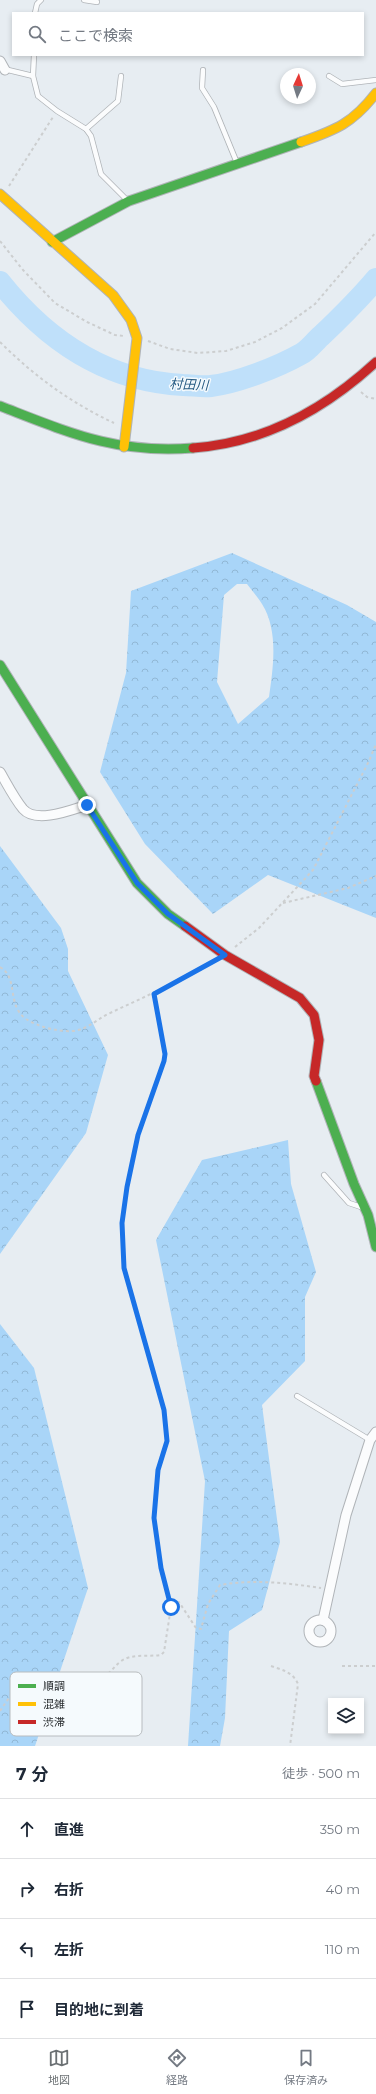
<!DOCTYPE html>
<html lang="ja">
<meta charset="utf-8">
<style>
:root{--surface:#fff;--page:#f2f2f3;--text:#1f2937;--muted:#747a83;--line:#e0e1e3;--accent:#6b7073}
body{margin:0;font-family:Montserrat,"Noto Sans JP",sans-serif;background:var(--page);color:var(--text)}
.controls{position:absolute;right:12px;bottom:12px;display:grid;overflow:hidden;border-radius:0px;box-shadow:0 2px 6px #0003}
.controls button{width:36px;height:36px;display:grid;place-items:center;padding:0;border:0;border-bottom:1px solid var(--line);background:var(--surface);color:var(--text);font:20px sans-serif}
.compass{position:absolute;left:280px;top:68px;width:36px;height:36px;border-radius:50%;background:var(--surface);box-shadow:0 2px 6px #0003;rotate:4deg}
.stop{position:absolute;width:12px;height:12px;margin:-9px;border:3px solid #1a73e8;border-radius:50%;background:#fff}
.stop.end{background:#1a73e8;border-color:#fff;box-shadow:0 1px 4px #0008}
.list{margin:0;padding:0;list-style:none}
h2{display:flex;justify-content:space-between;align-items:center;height:52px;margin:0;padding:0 16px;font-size:17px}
h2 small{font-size:13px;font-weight:400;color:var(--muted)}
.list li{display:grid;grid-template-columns:26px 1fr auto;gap:12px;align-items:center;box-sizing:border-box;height:60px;padding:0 16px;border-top:1px solid var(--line)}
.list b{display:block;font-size:15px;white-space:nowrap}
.list em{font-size:13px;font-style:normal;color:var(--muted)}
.icon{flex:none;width:22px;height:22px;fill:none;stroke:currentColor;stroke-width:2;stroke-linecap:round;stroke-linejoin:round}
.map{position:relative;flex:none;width:376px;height:1746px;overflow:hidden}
.search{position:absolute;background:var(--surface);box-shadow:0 2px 6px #0003;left:12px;right:12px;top:12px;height:44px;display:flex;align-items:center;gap:10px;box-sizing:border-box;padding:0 14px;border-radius:0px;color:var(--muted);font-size:15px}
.sheet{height:292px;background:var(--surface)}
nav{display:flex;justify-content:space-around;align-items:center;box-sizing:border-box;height:56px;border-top:1px solid var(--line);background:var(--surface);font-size:11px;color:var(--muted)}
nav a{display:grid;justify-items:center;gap:2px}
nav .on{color:var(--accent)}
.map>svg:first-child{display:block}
.forest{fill:url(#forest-crowns);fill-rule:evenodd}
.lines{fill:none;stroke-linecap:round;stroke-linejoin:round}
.river{stroke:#bfe0fa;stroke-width:22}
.lane-casing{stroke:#b0b4b8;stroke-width:6}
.street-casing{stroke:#b0b4b8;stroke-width:11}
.fast-casing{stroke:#b0b4b8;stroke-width:11}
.slow-casing{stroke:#b0b4b8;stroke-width:11}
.jam-casing{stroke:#b0b4b8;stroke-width:11}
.path{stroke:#cccecf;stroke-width:2;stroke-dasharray:3 3;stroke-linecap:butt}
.lane{stroke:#fbfcfd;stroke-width:4.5}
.street{stroke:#fbfcfd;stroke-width:9}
.fast{stroke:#4caf50;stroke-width:9}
.slow{stroke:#ffc107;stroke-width:9}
.jam{stroke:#c62828;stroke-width:9}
.route{stroke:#1a73e8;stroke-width:5}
.labels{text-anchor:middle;stroke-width:3;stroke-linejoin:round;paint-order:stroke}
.water-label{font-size:13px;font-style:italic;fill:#265b83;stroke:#f5fafd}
.key{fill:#f5fafd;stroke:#b8bcbf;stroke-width:1}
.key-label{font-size:11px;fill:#282c2f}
</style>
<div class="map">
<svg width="376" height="1746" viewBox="0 0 376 1746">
<defs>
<pattern id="forest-crowns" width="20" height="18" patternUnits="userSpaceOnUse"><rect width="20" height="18" fill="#a9d5f8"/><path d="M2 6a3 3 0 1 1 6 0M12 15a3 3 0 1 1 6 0" fill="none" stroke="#91b7d5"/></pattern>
</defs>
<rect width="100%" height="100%" fill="#e7edf2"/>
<g class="forest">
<path d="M232,553L347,605L376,622V918L268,875L213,914L145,844L100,772L126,673L131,591ZM237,584H247C252,591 258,597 262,604C279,631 273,668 269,697L238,724L217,682L224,595Z"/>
<path d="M0,846L61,928L68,949V971L108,1055L86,1133L0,1254Z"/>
<path d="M288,1140L291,1184L316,1272L305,1297V1361L262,1405L280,1542L262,1610L229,1631L225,1718L220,1746H188L205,1481L156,1240L202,1160Z"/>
<path d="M0,1324L34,1368L88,1588L35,1746H0Z"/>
</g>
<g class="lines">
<path class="river" d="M0,282C47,341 106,381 183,385C192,385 202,387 211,386C237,383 278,367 301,354C309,350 315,341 321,336C341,317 359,299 376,279"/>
<g class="lane-casing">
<g id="lane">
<path d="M84,0L97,2"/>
<path d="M35,13L37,4L41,0"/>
<path d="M34,55L33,76L38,96L57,111L86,129L91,136L101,174L128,201"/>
<path d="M4,69L33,76"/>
<path d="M203,70L202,88L214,107L237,163"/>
<path d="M329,76L342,84L376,80"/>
<path d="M86,129L118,101L121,76"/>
<path d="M324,1175L349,1203L361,1207"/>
<path d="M297,1396L370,1440"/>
</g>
</g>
<g class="street-casing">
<g id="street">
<path d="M0,61L5,70"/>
<path d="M0,772C7,784 14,798 23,809C36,824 71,810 87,805"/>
<circle cx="320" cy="1631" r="11"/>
<path d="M323,1620L346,1515L370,1440L376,1432"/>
</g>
</g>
<g class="fast-casing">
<g id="fast">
<path d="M52,242L129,201L301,142"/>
<path d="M0,406C70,433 116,454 193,448"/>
<path d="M0,665L137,883L168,914L185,926"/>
<path d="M316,1081L354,1184L368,1215L376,1247"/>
</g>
</g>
<g class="slow-casing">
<g id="slow">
<path d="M301,142C336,130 353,123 376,93"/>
<path d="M0,194L113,295L131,320L137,338L124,447"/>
</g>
</g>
<g class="jam-casing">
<g id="jam">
<path d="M193,448C263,443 325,409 376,362"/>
<path d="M185,926L225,955L300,998L314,1015L319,1040L314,1076L316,1081"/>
</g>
</g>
<g class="path">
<path d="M9,186L53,117"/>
<path d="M0,241L23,270L55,303L87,322L115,335L124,336"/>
<path d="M148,341L170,349L198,353L226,351L255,342L282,328L315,304L376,232"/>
<path d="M0,342C34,376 71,403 114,423"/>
<path d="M361,392L367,397L376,399"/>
<path d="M283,903L348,888L376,876"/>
<path d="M235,947L259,928L313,870L369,761L376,744"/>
<path d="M0,967C19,978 6,1005 26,1019C39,1027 58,1032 73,1031C88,1029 96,1020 108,1014C144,997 179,982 212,961"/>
<path d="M171,1602H179L196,1628L201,1629L208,1604L220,1585C254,1579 287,1583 321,1588"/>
<path d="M271,1666C282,1670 293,1672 298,1684L290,1746"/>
<path d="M342,1666H376"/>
<path d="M0,1711L22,1679L45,1675L103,1676C111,1674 113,1667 120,1662C131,1653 147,1657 161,1655L164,1652L171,1607L161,1568L155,1518L158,1470L167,1441L164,1410L124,1268L122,1223L127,1187L138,1135L165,1061L154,994"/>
</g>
<use href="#lane" class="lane"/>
<use href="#street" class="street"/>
<use href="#fast" class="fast"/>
<use href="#slow" class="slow"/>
<use href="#jam" class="jam"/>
</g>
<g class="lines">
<path class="route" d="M87,805L137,883L168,914L225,955L154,994L165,1054L164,1061L138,1135L127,1187L122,1223L124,1268L164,1410L167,1441L158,1470L154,1518L161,1568L171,1607"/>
</g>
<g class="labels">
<g class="water-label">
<text transform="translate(189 384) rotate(2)" y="5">村田川</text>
</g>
</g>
<rect x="10" y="1672" width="132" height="64" rx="6" class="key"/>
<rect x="18" y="1684" width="18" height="4" fill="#4caf50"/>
<rect x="18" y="1702" width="18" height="4" fill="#ffc107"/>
<rect x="18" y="1720" width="18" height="4" fill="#c62828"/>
<g class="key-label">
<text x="43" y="1690">順調</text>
<text x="43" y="1708">混雑</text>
<text x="43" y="1726">渋滞</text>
</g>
</svg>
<div class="controls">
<button><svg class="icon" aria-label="layers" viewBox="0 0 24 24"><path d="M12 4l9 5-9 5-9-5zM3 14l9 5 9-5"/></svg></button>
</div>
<svg class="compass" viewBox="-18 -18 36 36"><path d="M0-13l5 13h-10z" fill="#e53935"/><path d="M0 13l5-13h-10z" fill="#747a83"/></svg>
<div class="stop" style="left:171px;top:1607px"></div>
<div class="stop end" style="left:87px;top:805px"></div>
<div class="search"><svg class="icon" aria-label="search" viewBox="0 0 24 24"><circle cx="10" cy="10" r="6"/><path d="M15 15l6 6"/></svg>ここで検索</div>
</div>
<section class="sheet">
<h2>7 分<small>徒歩 · 500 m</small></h2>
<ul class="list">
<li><svg class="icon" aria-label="ahead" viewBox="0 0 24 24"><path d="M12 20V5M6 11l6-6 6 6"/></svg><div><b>直進</b></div><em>350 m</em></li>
<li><svg class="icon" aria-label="right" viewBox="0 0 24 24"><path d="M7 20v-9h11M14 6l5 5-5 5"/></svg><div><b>右折</b></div><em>40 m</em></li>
<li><svg class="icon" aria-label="left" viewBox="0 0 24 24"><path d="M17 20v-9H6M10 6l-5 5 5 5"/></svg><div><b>左折</b></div><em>110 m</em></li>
<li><svg class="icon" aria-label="arrive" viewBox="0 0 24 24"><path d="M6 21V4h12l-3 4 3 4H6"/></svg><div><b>目的地に到着</b></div></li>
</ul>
</section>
<nav>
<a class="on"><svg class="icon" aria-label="map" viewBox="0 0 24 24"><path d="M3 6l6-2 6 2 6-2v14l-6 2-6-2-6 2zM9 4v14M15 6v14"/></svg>地図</a>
<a><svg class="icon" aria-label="directions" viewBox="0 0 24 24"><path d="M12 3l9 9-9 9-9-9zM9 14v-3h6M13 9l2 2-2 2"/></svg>経路</a>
<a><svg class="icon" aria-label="saved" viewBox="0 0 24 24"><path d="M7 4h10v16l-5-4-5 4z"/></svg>保存済み</a>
</nav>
